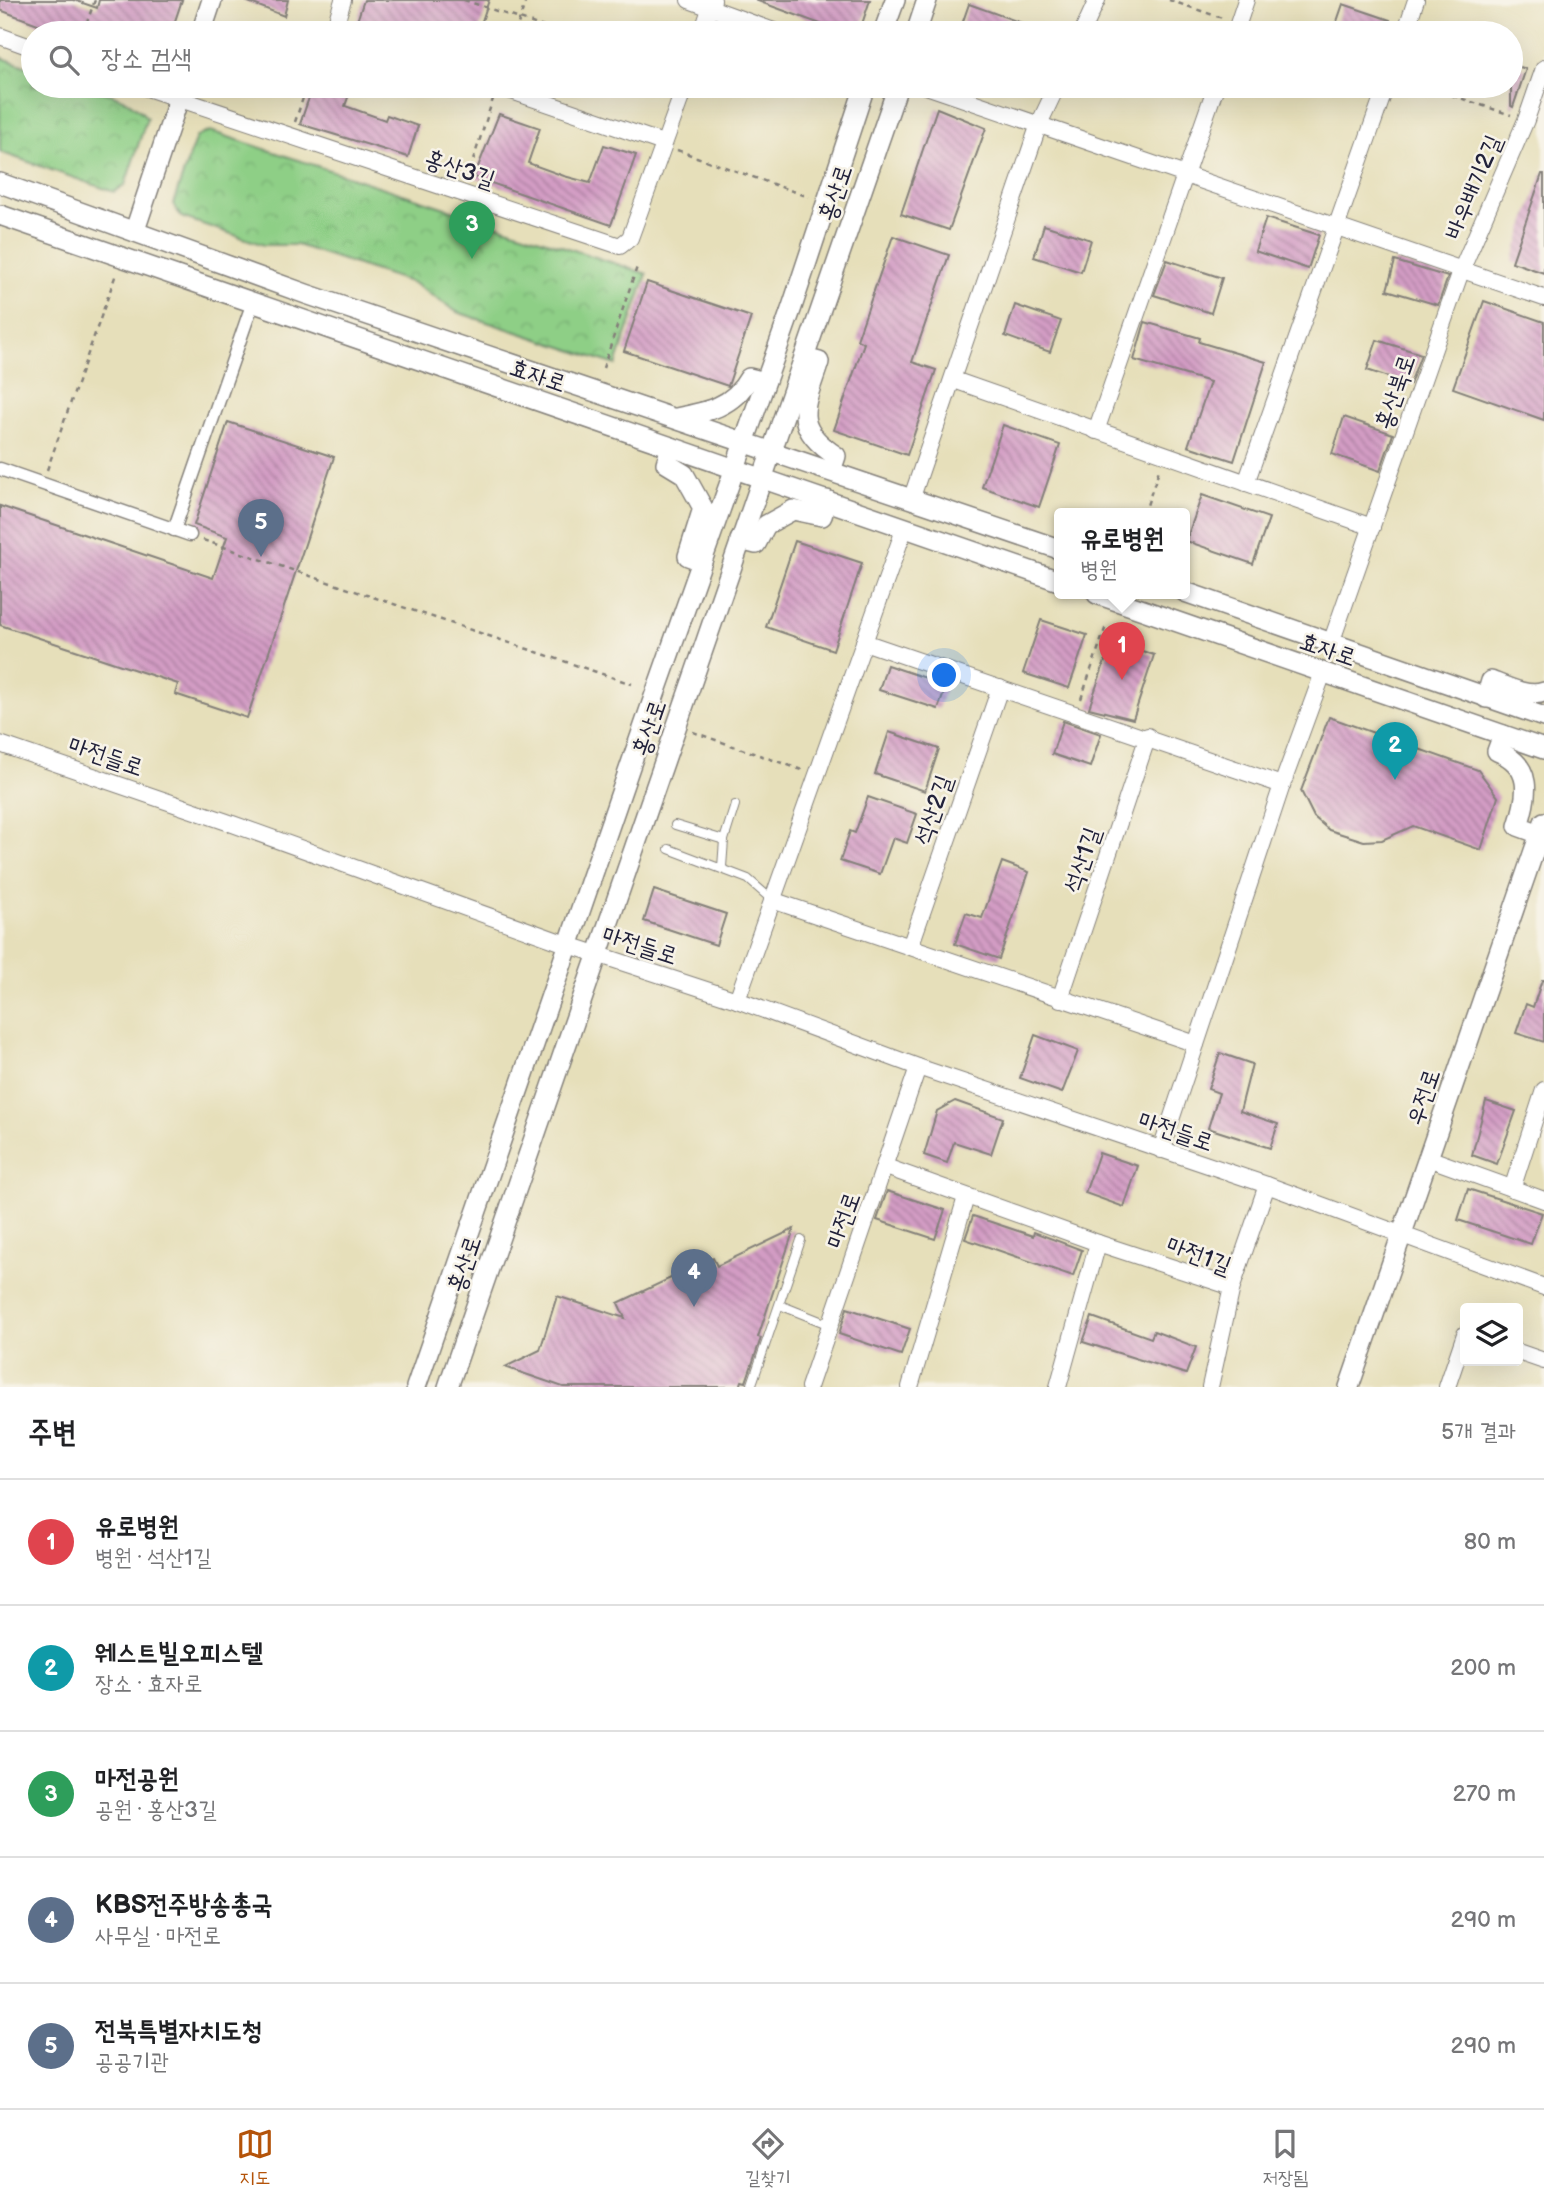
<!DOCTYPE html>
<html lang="ko">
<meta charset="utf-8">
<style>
:root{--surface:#fff;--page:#f6f6f6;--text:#202124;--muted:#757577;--line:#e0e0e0;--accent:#b45309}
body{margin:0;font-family:"Balsamiq Sans","Poor Story",sans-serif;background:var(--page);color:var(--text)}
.controls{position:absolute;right:21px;bottom:21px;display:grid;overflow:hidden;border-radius:7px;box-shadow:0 7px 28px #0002}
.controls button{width:63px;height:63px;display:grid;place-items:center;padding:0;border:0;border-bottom:2px solid var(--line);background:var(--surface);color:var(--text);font:35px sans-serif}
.you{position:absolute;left:945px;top:676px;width:24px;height:24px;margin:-18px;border:5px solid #fff;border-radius:50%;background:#1a73e8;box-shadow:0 0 0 10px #1a73e833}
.badge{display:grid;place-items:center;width:46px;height:46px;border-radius:50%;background:var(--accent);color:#fff;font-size:23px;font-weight:700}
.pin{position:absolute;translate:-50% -58px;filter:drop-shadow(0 2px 4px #0008)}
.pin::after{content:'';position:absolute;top:37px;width:24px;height:21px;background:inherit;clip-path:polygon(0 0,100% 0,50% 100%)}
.popup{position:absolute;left:1054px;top:508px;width:136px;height:91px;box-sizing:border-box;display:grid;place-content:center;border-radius:7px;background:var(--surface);filter:drop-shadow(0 2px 5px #0005);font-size:23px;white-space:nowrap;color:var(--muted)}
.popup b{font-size:26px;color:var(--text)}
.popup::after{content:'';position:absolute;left:50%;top:100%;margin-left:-14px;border:14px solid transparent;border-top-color:var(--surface)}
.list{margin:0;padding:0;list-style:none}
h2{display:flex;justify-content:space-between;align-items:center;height:91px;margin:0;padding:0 28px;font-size:30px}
h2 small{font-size:23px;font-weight:400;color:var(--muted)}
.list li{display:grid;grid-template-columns:46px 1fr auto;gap:21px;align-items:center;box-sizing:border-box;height:126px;padding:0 28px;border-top:2px solid var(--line)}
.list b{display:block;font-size:26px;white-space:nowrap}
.list p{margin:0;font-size:23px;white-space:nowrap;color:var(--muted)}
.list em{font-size:23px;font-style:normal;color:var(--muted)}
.icon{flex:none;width:38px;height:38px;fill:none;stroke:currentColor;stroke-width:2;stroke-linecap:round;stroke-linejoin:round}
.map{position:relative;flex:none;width:1544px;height:1387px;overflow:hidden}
.search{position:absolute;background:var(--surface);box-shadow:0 7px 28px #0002;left:21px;right:21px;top:21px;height:77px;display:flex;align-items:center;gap:18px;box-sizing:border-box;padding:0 24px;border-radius:38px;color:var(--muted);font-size:26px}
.sheet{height:721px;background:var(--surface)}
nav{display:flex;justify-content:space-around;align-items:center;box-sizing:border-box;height:98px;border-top:2px solid var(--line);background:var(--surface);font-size:19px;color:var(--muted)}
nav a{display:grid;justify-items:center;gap:4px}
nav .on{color:var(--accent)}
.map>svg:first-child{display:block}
.park{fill:url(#park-crowns);stroke:#587860;stroke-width:2}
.building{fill:url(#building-back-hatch)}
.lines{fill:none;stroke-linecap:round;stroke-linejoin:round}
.service-casing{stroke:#84807a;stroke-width:10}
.pedestrian-casing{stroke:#84807a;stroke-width:15}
.minor-casing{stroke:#84807a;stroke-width:18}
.tertiary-casing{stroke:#84807a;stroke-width:22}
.path{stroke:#84807a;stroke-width:2.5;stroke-dasharray:5 5;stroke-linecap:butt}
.service{stroke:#fff;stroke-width:8}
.pedestrian{stroke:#fff;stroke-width:12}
.minor{stroke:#fff;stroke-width:16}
.tertiary{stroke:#fff;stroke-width:19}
.labels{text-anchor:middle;stroke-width:5;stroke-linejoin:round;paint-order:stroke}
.street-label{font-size:24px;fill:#22223b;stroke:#f7f3e8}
</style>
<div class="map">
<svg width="1544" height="1387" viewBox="0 0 1544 1387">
<defs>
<pattern id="park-crowns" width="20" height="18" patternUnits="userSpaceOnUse" patternTransform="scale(1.75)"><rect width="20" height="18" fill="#8ecf86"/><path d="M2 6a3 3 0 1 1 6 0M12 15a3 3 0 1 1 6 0" fill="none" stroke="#7ab175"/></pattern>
<pattern id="building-back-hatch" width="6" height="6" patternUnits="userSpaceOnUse" patternTransform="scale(1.75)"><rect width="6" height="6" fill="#d39cc4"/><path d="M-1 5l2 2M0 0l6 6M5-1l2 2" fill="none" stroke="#ab7fa0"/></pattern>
</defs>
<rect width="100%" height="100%" fill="#f7f3e8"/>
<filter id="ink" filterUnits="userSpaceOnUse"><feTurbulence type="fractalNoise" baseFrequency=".0143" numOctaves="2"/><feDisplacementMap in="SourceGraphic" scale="14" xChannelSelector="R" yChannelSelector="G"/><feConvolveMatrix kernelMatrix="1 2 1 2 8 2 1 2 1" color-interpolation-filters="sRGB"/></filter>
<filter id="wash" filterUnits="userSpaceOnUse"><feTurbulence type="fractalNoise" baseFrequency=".00686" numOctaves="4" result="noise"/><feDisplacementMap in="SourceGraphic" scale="28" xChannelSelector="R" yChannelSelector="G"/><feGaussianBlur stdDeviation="1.57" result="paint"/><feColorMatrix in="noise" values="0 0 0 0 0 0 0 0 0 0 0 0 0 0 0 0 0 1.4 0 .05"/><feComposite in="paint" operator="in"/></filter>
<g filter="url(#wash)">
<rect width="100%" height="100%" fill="#e6dfba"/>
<g class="park">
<path d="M0,57L33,69V86C72,86 121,86 147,118L125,185L114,192L0,152Z"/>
<path d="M210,131L647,274L616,365L457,312L413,283L297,245H264L181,217L173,204L196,137Z"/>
</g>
<g id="blocks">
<g class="building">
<path d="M0,0H74L97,8L99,0H182L171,33H62L0,10Z"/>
<path d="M243,0H288L284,16Z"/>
<path d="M364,0H489L478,33H394L357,21Z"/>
<path d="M755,0H870L859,33H845Z"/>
<path d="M969,4L1047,32L1046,33H959Z"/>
<path d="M1343,4L1390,20L1386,33H1333Z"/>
<path d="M1511,64L1526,69L1513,107L1511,106Z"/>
<path d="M313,86H352L345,106L385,120L387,115L418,126L408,157L300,124Z"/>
<path d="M937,108L986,128L949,230L901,214Z"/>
<path d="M499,114L540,128L528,163L564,176L590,183L604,145L636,155L611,225L474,177Z"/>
<path d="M1542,174H1544V273L1512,262Z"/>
<path d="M1266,218L1319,235L1308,269L1255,251Z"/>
<path d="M1044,225L1091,240L1081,272L1034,257Z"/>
<path d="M893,236L949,255L912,362L936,370L907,455L834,430L864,343L857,340Z"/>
<path d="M1167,260L1222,278L1211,313L1154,295Z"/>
<path d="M1395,261L1448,277L1438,305L1387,290Z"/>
<path d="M647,282L751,317L728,386L624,351Z"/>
<path d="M1484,301L1544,322V420L1453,388Z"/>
<path d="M1015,305L1061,321L1050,352L1005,336Z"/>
<path d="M1145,322L1200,338L1199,342L1266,362L1234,461L1188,446L1210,382L1134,360Z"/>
<path d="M1377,340L1421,354L1410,384L1367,370Z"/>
<path d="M1344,417L1393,434L1380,471L1332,454Z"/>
<path d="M228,422L334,457L247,718L175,694L178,684L0,625V506L213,578L227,537L194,525Z"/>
<path d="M1003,425L1060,445L1039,507L982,487Z"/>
<path d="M1202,495L1269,518L1253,564L1186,541Z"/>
<path d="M795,541L862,563L833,650L766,627Z"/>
<path d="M1041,620L1087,635L1069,688L1023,673Z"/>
<path d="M1112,641L1154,655L1133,719L1089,708Z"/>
<path d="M887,665L947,685L938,709L879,690Z"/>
<path d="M1329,717L1478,770L1498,797L1481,850L1413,826L1382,840L1364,841L1329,830L1314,817L1301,791Z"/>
<path d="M1063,721L1101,734L1090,767L1052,754Z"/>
<path d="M889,732L939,749L925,791L875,774Z"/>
<path d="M868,797L917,814L907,843L893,838L880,874L840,861L850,831L855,833Z"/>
<path d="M1002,862L1029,872L999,959L955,944L966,913L982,918Z"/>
<path d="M654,890L726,914L716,945L644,921Z"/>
<path d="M1542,980H1544V1042L1516,1033L1526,1004L1533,1007Z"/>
<path d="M1035,1035L1078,1051L1062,1093L1020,1078Z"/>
<path d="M1220,1053L1252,1064L1240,1111L1278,1124L1270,1148L1208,1128L1219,1093L1208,1089Z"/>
<path d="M955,1101L1003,1118L991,1154L954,1142L947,1163L924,1155L937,1111Z"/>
<path d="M1486,1101L1516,1111L1497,1164L1472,1155Z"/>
<path d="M1099,1153L1138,1166L1124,1207L1085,1193Z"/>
<path d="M1468,1189L1542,1213L1531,1244L1458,1220Z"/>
<path d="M887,1191L945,1210L935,1239L877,1220Z"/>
<path d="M973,1216L1033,1236L1034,1232L1082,1250L1073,1276L965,1239Z"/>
<path d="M794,1229L758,1337L761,1338L746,1382L742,1381L740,1387H563L505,1367L540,1350L557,1296L625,1318L618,1303L713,1258L717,1266Z"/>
<path d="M847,1308L910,1329L901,1355L839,1334Z"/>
<path d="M1092,1317L1151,1338L1154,1331L1196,1347L1186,1374L1083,1342Z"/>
</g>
</g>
</g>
<g filter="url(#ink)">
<use href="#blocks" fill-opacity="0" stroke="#84807a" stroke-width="2"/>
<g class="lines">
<g class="service-casing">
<g id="service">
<path d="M675,825L724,840"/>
<path d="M669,849L748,879L772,900"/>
<path d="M722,867L724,840L735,805"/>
<path d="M780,1305L830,1325"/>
<path d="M751,1387L801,1240"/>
</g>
</g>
<g class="pedestrian-casing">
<g id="pedestrian">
<path d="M0,469L190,535"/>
<path d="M174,530L253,302"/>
</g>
</g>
<g class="minor-casing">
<g id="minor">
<path d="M343,0L334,30L344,33"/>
<path d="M689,0L779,33"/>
<path d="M702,33L713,0"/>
<path d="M1082,33L1097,0"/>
<path d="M1235,33L1246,0"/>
<path d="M1405,33L1416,0"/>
<path d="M0,36L33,48"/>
<path d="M141,86L620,246L630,238L685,86"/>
<path d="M497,86L663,143"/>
<path d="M926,86L1544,298"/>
<path d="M954,380L1372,527"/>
<path d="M1096,431L1216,86"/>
<path d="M1246,483L1386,86"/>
<path d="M912,497L1039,124L1057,86"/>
<path d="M864,642L1282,785"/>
<path d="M1331,643L1461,271L1526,120L1544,68"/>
<path d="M0,744L227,822L569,945L737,1000L918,1067L1267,1185L1544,1287"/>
<path d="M772,900L1196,1044"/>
<path d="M910,947L1000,688"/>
<path d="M1060,999L1148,736"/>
<path d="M737,1000L905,527"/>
<path d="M1161,1150L1282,785L1323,673"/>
<path d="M1428,1158L1544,1200"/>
<path d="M886,1167L1098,1243L1232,1287"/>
<path d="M1512,1189L1544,1090"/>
<path d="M1518,1352L1544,1361"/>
<path d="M809,1387L918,1067"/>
<path d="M910,1387L966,1197"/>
<path d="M1058,1387L1098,1243"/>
<path d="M1210,1387L1232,1287L1267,1185"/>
<path d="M1447,1387L1465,1334"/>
</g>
</g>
<g class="tertiary-casing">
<g id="tertiary">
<path d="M201,33L212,0"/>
<path d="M883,33L895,0"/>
<path d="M916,33L927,0"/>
<path d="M0,183L306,294L1059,549"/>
<path d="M0,215L1059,581"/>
<path d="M135,230L183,86"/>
<path d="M804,358L819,362C805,406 790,426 836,456L831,471"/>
<path d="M676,418C707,412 733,407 749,378L765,382"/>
<path d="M671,447L666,463L684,474L703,508L688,556L702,561"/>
<path d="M740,540L756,544L766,525L793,510L822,516L827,500"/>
<path d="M1185,592L1544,717"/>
<path d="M1097,594L1544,749"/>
<path d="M1486,698L1491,681C1506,687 1529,698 1544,692"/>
<path d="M1503,735L1497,751C1534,766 1528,795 1518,826L1540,834"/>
<path d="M416,1387L655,694L792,307L865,86"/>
<path d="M448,1387L898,86"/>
<path d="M1349,1387L1544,822"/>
</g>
</g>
<g class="path">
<path d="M464,0L561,33"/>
<path d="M1169,0L1225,19"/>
<path d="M1251,28L1268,33"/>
<path d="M83,33L95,0"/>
<path d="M515,33L526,0"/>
<path d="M1424,86L1511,115"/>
<path d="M295,122L307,86"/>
<path d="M677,150L809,197"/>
<path d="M467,179L493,99"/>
<path d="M603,368L637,267"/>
<path d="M47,470L116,274"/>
<path d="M1144,514L1160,467"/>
<path d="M203,540L632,684"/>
<path d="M1081,699L1106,626"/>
<path d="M693,732L802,770"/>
</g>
<use href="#service" class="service"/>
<use href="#pedestrian" class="pedestrian"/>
<use href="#minor" class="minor"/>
<use href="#tertiary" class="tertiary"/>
</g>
</g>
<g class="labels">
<g class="street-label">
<text transform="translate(460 169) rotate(19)" y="8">홍산3길</text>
<text transform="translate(1473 187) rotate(-67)" y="8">바우배기2길</text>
<text transform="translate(835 193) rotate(-71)" y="8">홍산로</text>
<text transform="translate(538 375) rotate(19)" y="8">효자로</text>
<text transform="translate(1395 392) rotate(-71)" y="8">홍산북로</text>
<text transform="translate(1328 649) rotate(19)" y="8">효자로</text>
<text transform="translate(649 728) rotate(-71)" y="8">홍산로</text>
<text transform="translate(106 756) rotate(19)" y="8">마전들로</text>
<text transform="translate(933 810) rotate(-71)" y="8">석산2길</text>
<text transform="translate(1082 860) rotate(-71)" y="8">석산1길</text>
<text transform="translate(640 945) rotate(18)" y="8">마전들로</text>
<text transform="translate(1423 1097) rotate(-71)" y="8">우전로</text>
<text transform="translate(1176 1131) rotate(19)" y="8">마전들로</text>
<text transform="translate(843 1220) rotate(-70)" y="8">마전로</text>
<text transform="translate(1199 1255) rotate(21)" y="8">마전1길</text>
<text transform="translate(464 1264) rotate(-71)" y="8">홍산로</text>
</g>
</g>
</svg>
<div class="controls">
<button><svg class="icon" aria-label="layers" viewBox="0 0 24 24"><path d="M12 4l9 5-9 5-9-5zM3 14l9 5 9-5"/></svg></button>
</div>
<div class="you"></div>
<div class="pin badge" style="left:1122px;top:680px;background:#e0444e">1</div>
<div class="popup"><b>유로병원</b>병원</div>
<div class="pin badge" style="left:1395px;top:780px;background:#0f9aa8">2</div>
<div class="pin badge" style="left:472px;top:259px;background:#2e9e5b">3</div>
<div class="pin badge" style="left:694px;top:1307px;background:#5c6f8a">4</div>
<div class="pin badge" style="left:261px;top:557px;background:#5c6f8a">5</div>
<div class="search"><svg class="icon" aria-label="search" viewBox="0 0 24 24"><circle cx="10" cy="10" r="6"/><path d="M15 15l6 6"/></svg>장소 검색</div>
</div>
<section class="sheet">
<h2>주변<small>5개 결과</small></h2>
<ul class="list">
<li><span class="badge" style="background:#e0444e">1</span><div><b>유로병원</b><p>병원 · 석산1길</p></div><em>80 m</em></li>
<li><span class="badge" style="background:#0f9aa8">2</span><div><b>웨스트빌오피스텔</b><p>장소 · 효자로</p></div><em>200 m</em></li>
<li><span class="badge" style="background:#2e9e5b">3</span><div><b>마전공원</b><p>공원 · 홍산3길</p></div><em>270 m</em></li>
<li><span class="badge" style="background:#5c6f8a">4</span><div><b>KBS전주방송총국</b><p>사무실 · 마전로</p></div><em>290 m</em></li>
<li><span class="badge" style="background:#5c6f8a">5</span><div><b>전북특별자치도청</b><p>공공기관</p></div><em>290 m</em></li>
</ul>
</section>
<nav>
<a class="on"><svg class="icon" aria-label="map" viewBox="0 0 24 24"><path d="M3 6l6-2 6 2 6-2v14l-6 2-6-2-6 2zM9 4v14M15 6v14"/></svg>지도</a>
<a><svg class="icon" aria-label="directions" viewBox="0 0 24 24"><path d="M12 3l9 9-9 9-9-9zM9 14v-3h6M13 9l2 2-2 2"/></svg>길찾기</a>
<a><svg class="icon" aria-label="saved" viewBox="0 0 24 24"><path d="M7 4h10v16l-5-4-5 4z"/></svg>저장됨</a>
</nav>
